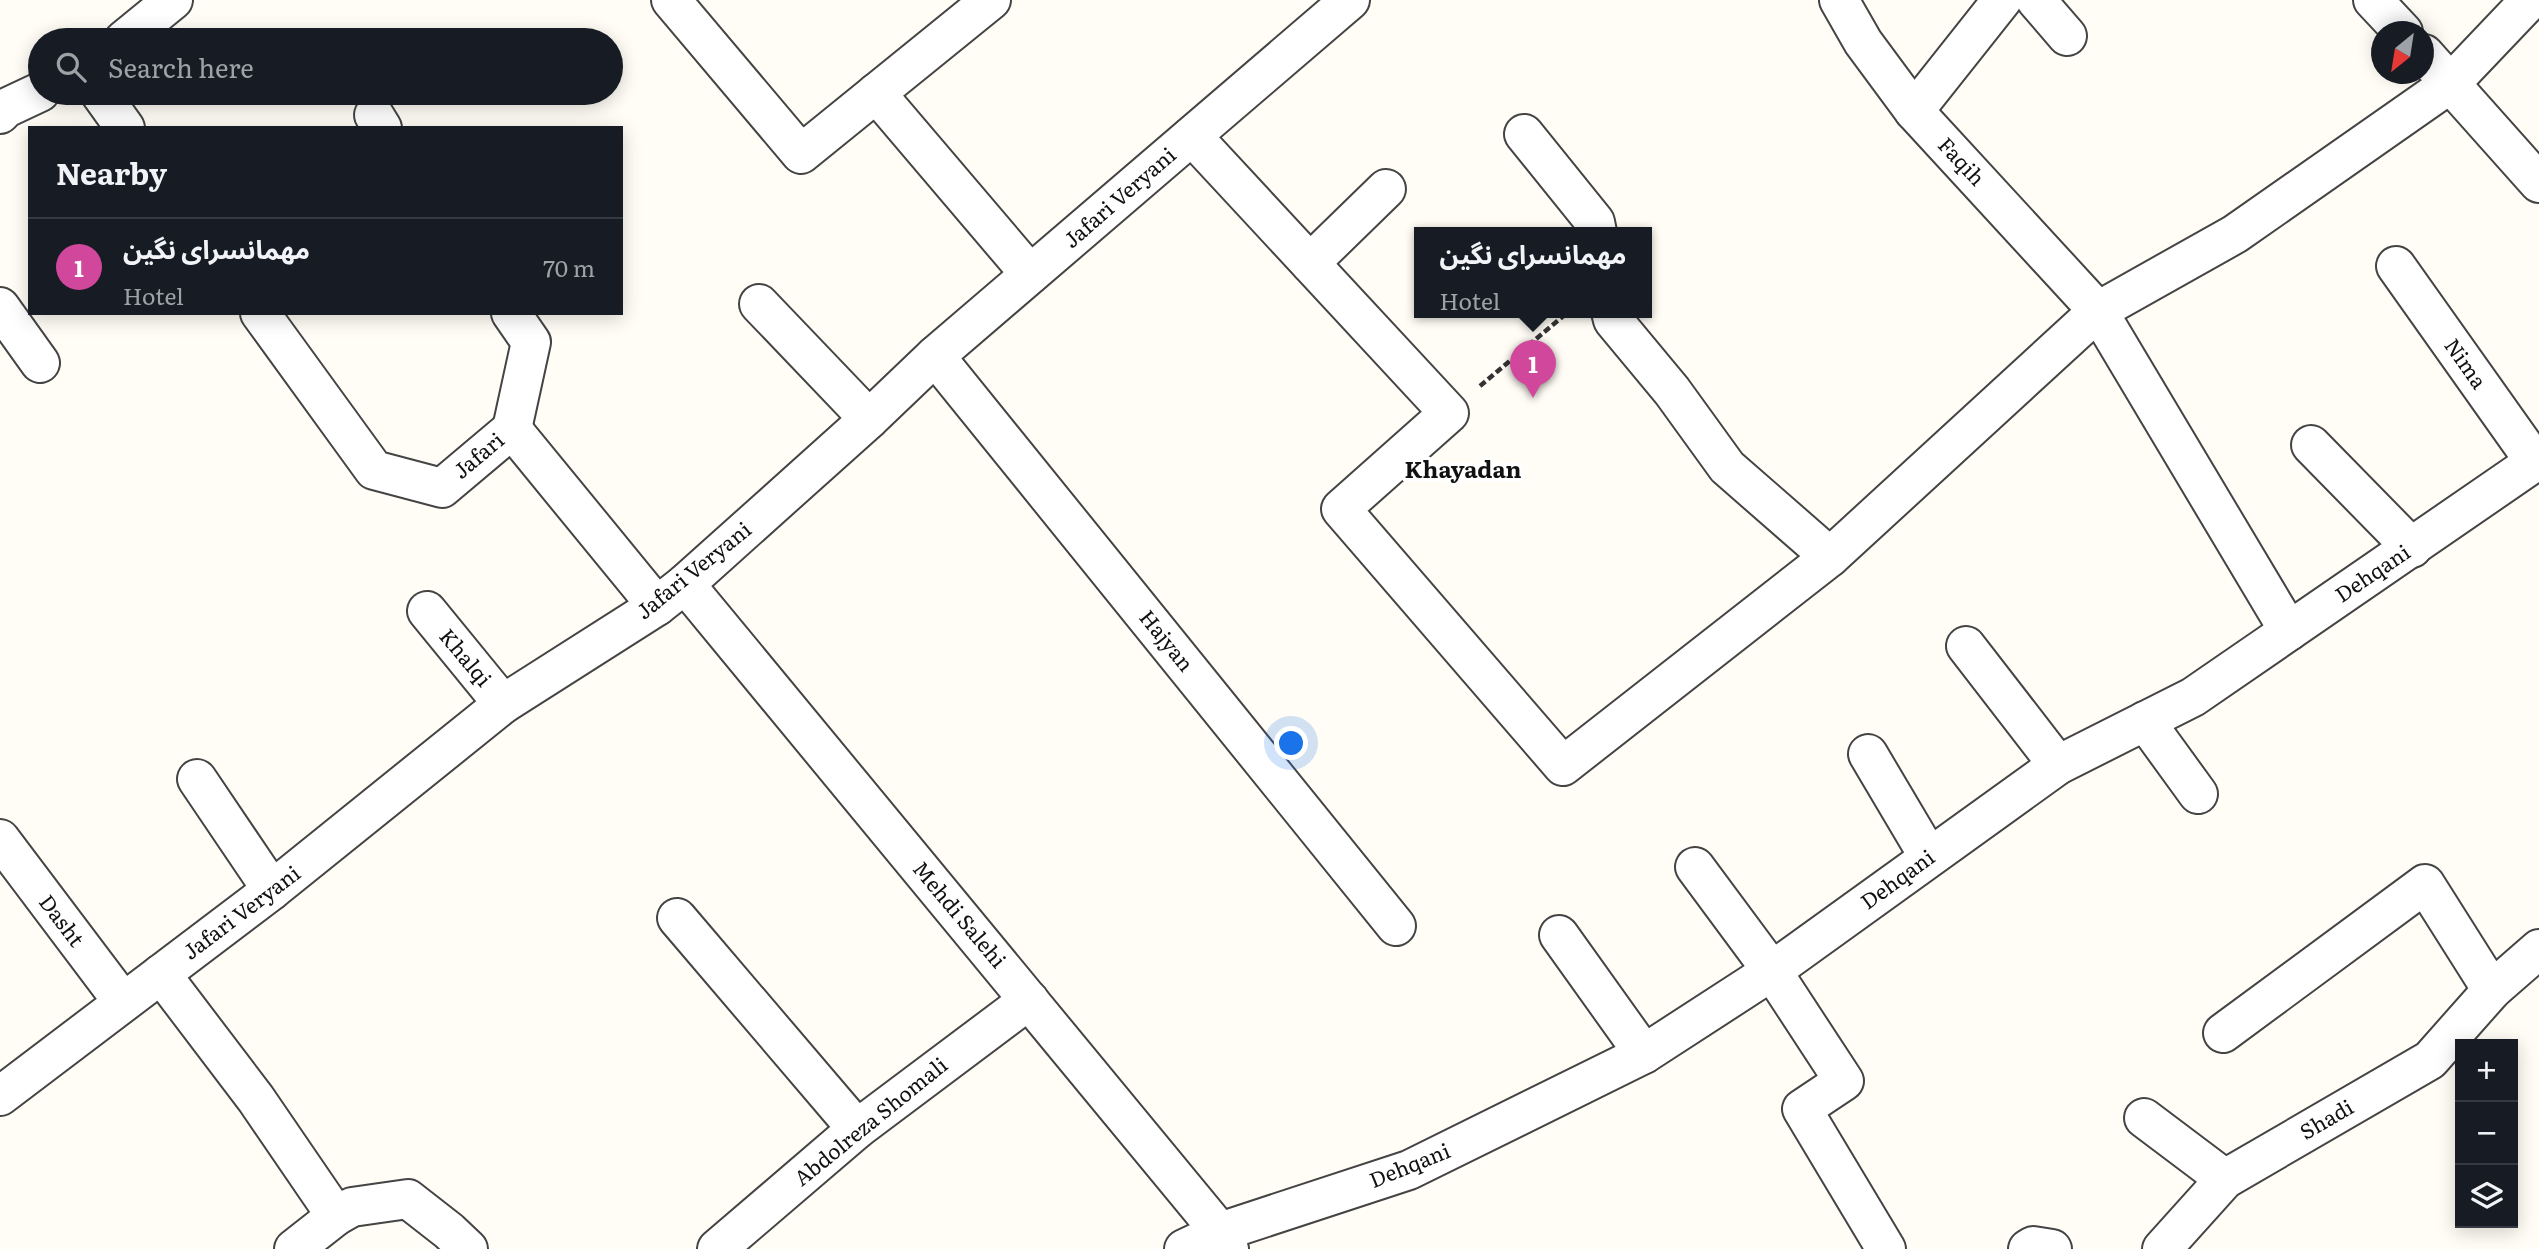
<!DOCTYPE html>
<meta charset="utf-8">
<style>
:root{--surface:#171b24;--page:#20242c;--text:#f1f3f6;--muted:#9ea1a6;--line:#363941;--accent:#b45309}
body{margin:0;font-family:Literata,"Noto Sans Arabic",serif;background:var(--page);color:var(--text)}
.controls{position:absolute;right:21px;bottom:21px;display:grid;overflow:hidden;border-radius:0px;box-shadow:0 4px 18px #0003}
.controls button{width:63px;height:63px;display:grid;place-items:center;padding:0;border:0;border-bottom:2px solid var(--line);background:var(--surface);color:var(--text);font:35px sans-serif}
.compass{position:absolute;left:2371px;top:21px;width:63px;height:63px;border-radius:50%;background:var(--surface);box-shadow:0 4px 18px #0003;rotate:210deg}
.you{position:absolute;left:1292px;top:744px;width:24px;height:24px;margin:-18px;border:5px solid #fff;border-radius:50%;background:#1a73e8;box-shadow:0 0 0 10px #1a73e833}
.badge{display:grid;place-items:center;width:46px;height:46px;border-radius:50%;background:var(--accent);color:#fff;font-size:23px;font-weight:700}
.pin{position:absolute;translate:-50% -58px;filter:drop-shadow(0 2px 4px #0008)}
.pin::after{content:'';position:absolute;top:37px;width:24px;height:21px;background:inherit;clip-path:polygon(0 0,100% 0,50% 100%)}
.popup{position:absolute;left:1414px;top:227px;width:238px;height:91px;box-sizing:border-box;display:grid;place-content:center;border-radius:0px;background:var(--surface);filter:drop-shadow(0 2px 5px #0005);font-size:23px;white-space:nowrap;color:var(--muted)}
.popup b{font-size:26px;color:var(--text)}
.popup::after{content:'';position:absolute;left:50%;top:100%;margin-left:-14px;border:14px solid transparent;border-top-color:var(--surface)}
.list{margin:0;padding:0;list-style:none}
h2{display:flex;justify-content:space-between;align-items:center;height:91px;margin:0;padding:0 28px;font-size:30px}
h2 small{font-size:23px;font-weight:400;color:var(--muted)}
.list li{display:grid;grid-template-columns:46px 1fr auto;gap:21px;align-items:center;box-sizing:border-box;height:98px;padding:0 28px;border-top:2px solid var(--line)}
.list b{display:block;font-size:26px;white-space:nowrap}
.list p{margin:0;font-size:23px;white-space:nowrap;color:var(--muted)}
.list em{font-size:23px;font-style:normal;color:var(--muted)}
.icon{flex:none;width:38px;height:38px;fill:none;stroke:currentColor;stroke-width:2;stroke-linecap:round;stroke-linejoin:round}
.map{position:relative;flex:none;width:2539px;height:1249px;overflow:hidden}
.search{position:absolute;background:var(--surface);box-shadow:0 4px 18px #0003;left:28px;top:28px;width:595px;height:77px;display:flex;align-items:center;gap:18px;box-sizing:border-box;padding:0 24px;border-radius:38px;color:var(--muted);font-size:26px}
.panel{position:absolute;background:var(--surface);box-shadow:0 4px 18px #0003;left:28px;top:126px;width:595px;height:189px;border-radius:0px}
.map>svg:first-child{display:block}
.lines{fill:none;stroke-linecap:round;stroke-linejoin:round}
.street-casing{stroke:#444;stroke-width:42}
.path{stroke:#333;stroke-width:4.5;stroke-dasharray:7 3.5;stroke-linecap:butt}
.street{stroke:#fff;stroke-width:38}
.labels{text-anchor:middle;stroke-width:7;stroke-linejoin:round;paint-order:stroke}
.street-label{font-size:21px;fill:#111;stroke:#fff}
.neighbourhood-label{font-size:23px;font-weight:bold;fill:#111;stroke:#fff}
</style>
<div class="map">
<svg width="2539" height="1249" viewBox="0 0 2539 1249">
<rect width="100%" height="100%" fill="#fffdf5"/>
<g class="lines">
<g class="street-casing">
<g id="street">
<path d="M671,0L801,154L991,0"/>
<path d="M1839,0L1863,42L1914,111L2098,311L2289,631"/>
<path d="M2036,0L2067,36"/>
<path d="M2373,0L2403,32"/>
<path d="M124,40L173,0"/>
<path d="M2424,54L2539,183"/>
<path d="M100,93L125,128"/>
<path d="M876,93L1030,274"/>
<path d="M1914,111L2002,0"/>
<path d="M0,114L6,108L40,92"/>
<path d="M374,115L382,128"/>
<path d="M1524,134L1595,222L1597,232"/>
<path d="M1192,136L1449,413L1341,509L1563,766L1830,557L2098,311L2235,234L2451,83L2530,0"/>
<path d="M1310,263L1386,189"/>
<path d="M2396,266L2535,462"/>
<path d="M759,304L869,419"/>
<path d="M0,307L40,363"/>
<path d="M1611,312L1613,320L1672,391L1727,467L1830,557"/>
<path d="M260,313L374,470L442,488L512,429L657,606"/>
<path d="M511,313L531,342L512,429"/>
<path d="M935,356L1396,926"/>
<path d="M2311,445L2412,548"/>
<path d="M685,584L1220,1232L1229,1249"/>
<path d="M427,611L503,704"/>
<path d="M1966,646L2058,765"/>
<path d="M2145,721L2198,794"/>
<path d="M1868,754L1929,857"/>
<path d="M197,779L272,890"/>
<path d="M0,839L123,1002"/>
<path d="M1695,867L1772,971L1844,1081L1802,1109L1886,1249"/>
<path d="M677,918L857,1129"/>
<path d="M1559,935L1644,1054"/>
<path d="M161,974L256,1099L336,1216"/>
<path d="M2223,1033L2425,884L2492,990"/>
<path d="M0,1096L272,890L503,704L657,606L685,584L869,419L935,356L1350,0"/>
<path d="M2144,1118L2225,1179"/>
<path d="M294,1249L336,1216L352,1207L408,1199L449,1231L468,1249"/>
<path d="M717,1249L857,1129L1029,1000"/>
<path d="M1184,1249L1220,1232L1409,1170L1644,1054L1772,971L2058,765L2193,697L2539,459"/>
<path d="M2028,1249L2033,1246L2052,1249"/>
<path d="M2162,1249L2225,1179L2430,1060L2492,990L2539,949"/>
</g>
</g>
<path class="path" d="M1480,386L1568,312"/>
<use href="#street" class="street"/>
</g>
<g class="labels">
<g class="street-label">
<text transform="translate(1961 162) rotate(47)" y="7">Faqih</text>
<text transform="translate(1120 198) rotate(-41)" y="7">Jafari Veryani</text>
<text transform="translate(2465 364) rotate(55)" y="7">Nima</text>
<text transform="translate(479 456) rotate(-40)" y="7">Jafari</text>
<text transform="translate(694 571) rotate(-39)" y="7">Jafari Veryani</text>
<text transform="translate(2373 574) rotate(-34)" y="7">Dehqani</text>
<text transform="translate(1166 641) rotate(51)" y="7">Hajyan</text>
<text transform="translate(465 658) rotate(50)" y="7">Khalqi</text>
<text transform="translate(1898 880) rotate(-36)" y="7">Dehqani</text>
<text transform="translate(242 913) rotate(-37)" y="7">Jafari Veryani</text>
<text transform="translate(959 915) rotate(50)" y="7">Mehdi Salehi</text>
<text transform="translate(61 921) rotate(53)" y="7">Dasht</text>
<text transform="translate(2327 1120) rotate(-30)" y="7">Shadi</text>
<text transform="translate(871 1122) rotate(-39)" y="7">Abdolreza Shomali</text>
<text transform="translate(1410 1166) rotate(-22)" y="7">Dehqani</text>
</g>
<g class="neighbourhood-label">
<text x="1463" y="478">Khayadan</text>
</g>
</g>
</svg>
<div class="controls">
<button>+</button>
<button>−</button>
<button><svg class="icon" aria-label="layers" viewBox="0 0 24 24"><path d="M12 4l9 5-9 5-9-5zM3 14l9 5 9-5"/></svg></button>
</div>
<svg class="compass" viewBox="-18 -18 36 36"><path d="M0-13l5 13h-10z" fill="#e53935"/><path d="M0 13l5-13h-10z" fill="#9ea1a6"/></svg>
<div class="you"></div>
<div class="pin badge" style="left:1533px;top:398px;background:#d1479c">1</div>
<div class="popup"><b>مهمانسرای نگین</b>Hotel</div>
<div class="search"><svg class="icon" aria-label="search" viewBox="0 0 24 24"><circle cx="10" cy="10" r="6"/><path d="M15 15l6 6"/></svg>Search here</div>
<section class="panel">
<h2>Nearby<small></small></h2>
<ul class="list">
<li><span class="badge" style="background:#d1479c">1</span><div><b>مهمانسرای نگین</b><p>Hotel</p></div><em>70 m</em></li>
</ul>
</section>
</div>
